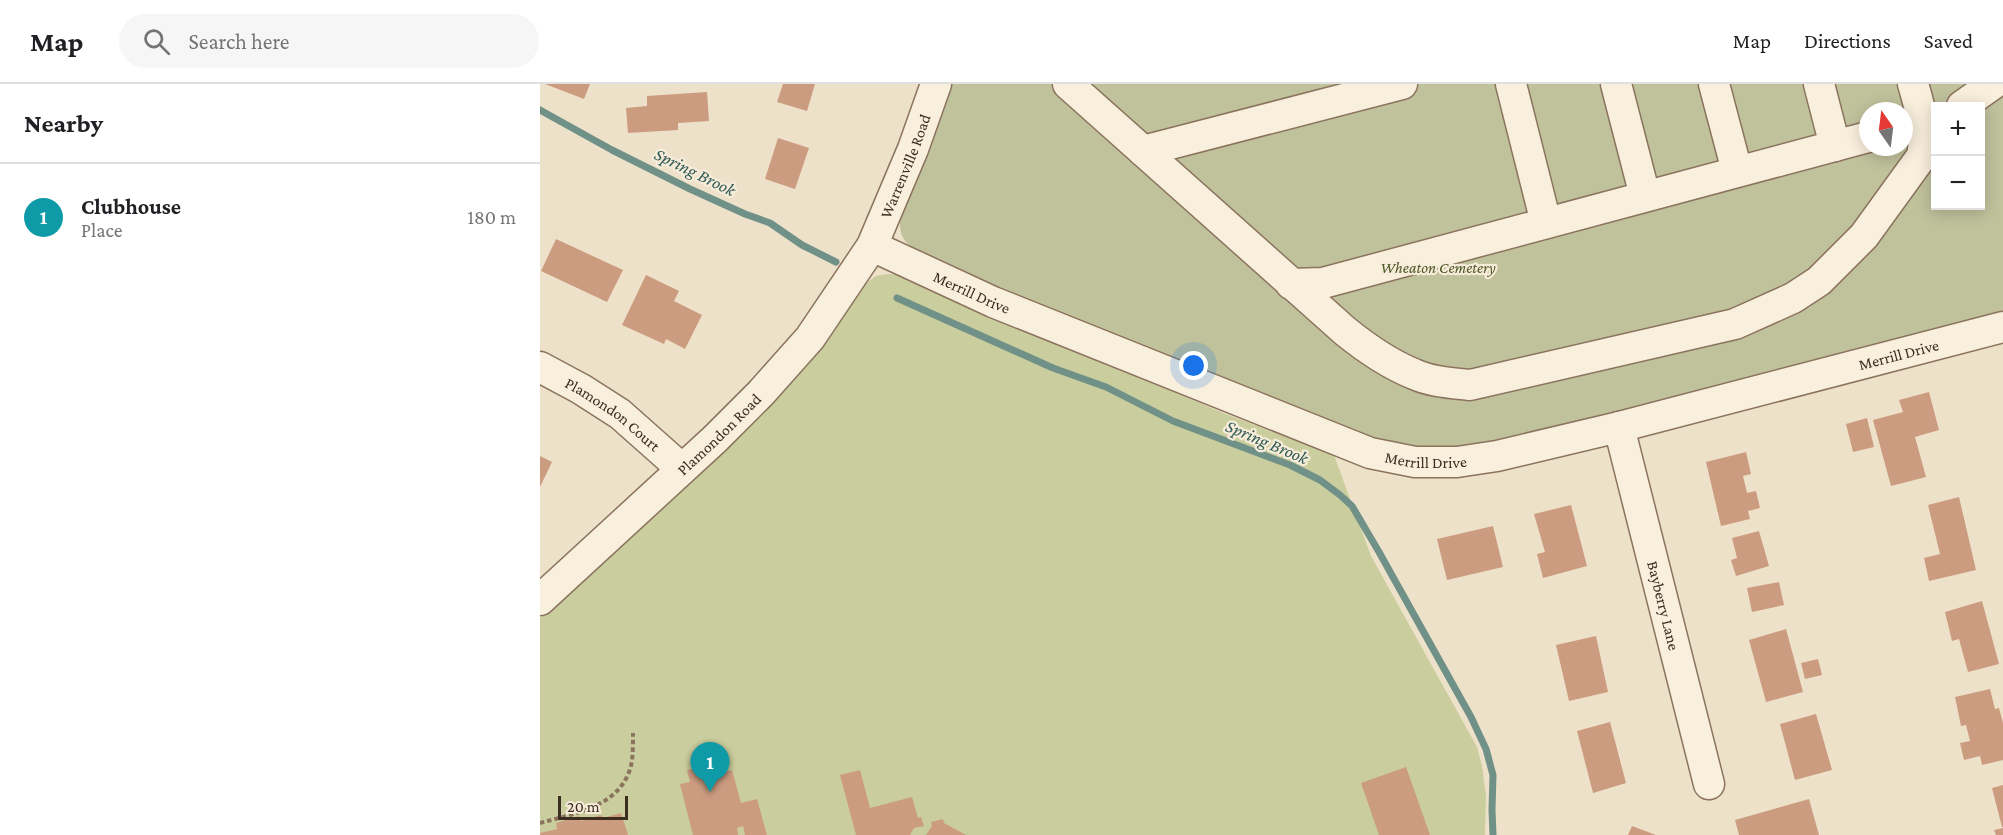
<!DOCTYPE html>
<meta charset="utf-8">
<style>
:root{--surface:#fff;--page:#f6f6f6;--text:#202124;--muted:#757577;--line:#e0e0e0;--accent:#992f35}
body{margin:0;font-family:"Crimson Pro",serif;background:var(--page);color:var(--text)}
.controls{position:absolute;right:18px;top:18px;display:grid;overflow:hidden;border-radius:0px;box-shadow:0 3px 15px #0003}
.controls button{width:54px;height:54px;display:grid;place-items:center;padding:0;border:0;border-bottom:2px solid var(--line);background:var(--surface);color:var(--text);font:30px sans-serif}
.compass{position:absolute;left:1319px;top:18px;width:54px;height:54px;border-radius:50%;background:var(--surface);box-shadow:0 3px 15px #0003;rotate:346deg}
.scale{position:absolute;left:18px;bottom:15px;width:70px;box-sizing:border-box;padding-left:6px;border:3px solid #3c2d21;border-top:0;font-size:16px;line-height:21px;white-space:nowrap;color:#3c2d21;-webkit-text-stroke:4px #f6ecd9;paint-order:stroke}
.you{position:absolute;left:654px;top:282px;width:21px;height:21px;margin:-15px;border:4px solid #fff;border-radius:50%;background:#1a73e8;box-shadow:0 0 0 9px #1a73e833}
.badge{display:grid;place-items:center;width:39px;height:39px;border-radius:50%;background:var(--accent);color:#fff;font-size:20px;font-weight:700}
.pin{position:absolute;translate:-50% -50px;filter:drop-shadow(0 2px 3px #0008)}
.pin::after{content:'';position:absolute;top:32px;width:21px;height:18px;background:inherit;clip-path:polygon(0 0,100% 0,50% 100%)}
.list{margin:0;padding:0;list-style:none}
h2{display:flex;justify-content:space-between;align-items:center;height:78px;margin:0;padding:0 24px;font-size:26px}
h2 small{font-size:20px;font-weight:400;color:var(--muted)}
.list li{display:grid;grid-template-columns:39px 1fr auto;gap:18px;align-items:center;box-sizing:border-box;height:108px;padding:0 24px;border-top:2px solid var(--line)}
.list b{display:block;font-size:22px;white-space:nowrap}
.list p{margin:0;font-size:20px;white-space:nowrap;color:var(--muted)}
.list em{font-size:20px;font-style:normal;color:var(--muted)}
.icon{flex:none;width:33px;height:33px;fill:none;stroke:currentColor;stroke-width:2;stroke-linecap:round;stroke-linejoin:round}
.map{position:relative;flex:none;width:1463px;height:751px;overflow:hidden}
header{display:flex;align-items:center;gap:36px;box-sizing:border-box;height:84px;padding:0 30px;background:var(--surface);border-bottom:2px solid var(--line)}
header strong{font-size:28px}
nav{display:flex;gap:33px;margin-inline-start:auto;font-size:21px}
.search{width:420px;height:54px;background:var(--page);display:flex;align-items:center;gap:15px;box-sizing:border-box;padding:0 21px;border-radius:33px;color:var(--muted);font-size:22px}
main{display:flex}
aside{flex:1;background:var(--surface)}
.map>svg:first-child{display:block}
.green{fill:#cacd9d}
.cemetery{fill:#c0c29c;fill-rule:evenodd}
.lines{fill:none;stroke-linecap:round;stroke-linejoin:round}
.stream{stroke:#709187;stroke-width:7}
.building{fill:#cc9c80}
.minor-casing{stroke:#8b735e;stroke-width:33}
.path{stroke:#8b735e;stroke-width:4;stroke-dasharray:4.5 3;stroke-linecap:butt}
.minor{stroke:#f9efdd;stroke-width:30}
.labels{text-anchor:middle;stroke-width:4.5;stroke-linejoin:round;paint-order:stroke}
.street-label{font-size:16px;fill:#3c2d21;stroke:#f6ecd9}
.park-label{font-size:16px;font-style:italic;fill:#4e5828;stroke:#f6ecd9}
.water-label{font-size:18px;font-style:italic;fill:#315b56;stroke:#f6ecd9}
</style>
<header>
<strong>Map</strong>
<div class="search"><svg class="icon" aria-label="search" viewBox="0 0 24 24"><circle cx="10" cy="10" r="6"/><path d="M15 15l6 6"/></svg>Search here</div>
<nav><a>Map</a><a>Directions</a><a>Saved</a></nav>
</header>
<main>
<aside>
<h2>Nearby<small></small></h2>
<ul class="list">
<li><span class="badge" style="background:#0f9aa8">1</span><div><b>Clubhouse</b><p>Place</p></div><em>180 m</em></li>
</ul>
</aside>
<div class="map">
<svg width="1463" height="751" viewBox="0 0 1463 751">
<rect width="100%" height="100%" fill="#eee1c9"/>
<path class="green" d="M348,190L366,192L683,329L794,371L831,472L937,663L942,682L946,712L945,751H0V534L155,391L321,203L336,192Z"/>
<path class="cemetery" d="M411,0H1463V230L1041,341L908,366L858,363L812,349L392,175C368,162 356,157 361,127ZM1396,22H1440V122H1396ZM1328,27H1364V63H1328Z"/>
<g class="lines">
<g class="stream">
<path d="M0,26L72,66L150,105L205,130L230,139L262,161L296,178"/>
<path d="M357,214L513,284L566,303L633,337L750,381L780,396L800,411L812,422L839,468L931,633L946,665L953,691L952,726L953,751"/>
</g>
</g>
<g class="building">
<path d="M5,0H50L44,15Z"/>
<path d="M243,0H275L267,27L237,18Z"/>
<path d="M167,8L169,37L138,39V46L88,49L86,24L107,22V12Z"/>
<path d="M238,54L269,64L255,105L225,95Z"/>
<path d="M16,155L83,186L67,218L1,187Z"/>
<path d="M106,191L139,207L134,217L162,231L145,265L126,255L124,260L82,241Z"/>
<path d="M1389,308L1399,346L1375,353L1386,393L1351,402L1333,336L1363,328L1359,316Z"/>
<path d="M1327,334L1334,363L1313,368L1306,340Z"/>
<path d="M1206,368L1211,390L1203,392L1207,409L1216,407L1220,424L1208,427L1210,435L1181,442L1166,378Z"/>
<path d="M0,372L12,378L0,403Z"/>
<path d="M1419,413L1436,486L1389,497L1384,474L1400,470L1388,421Z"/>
<path d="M1031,421L1047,482L1003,494L997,470L1005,468L994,430Z"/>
<path d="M953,442L963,483L907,496L897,455Z"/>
<path d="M1219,447L1229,482L1196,492L1191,476L1197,474L1192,454Z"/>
<path d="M1239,498L1244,521L1212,528L1207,504Z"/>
<path d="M1442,517L1459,580L1428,588L1419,555L1412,557L1405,528Z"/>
<path d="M1246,545L1263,608L1226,618L1209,556Z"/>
<path d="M1056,552L1068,608L1029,617L1016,561Z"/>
<path d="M1278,575L1282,591L1265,595L1261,579Z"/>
<path d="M1450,605L1455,625L1459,624L1463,639V676L1442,681L1440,672L1424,676L1420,659L1430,657L1426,641L1421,642L1415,613Z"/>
<path d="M1276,630L1292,686L1255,696L1240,640Z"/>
<path d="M1070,638L1086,699L1053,709L1037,647Z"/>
<path d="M179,678L182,689L192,686L201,719L217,715L227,751H205L203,742L197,744L198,751H153L140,700L150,698L147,686Z"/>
<path d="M866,683L890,751H839L821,699Z"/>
<path d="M320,686L330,724L372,713L378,734L381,733L384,742L374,744L370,751H316L300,691Z"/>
<path d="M1463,701V743H1462L1452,704Z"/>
<path d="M1269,715L1279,751H1199L1195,736Z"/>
<path d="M81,729L88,751H0V749L17,745L16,739L39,732L41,737L61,731L63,734Z"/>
<path d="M403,735L404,739L426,751H386L392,742L391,738Z"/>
<path d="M1092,742L1116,751H1088Z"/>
<path d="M1463,744V751H1456L1454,746Z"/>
</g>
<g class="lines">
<g class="minor-casing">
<g id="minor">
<path d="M528,0L805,247C826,264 849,280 874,290C891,298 912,299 930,301L1195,240L1253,214L1279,197L1324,152L1382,72C1387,46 1380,24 1373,0"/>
<path d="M971,0L1006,139"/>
<path d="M1076,0L1105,112"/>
<path d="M1174,0L1197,87"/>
<path d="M1279,0L1295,62"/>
<path d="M1422,22L1453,0"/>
<path d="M603,67L862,0"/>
<path id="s1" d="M332,162L453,218L830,369L875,378H917L957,372L1079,343L1463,243"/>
<path d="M751,200L783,199L1328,53"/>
<path id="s2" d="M0,283L41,305L80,330L142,385"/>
<path id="s3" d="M1079,343L1169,700"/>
<path id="s4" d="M0,516L175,355L221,309L270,254L332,162L373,65L396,0"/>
</g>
</g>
<path class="path" d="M0,739C37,729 84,722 92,677C93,668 93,658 93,649"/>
<use href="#minor" class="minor"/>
</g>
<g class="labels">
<g class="street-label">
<text dy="6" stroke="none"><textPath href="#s4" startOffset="574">Warrenville Road</textPath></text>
<text dy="6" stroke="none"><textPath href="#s1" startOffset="110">Merrill Drive</textPath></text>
<text dy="6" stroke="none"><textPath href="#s1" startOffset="1082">Merrill Drive</textPath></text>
<text dy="6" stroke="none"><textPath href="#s2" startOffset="87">Plamondon Court</textPath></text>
<text dy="6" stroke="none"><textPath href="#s4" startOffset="244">Plamondon Road</textPath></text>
<text dy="6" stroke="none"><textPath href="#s1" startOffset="596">Merrill Drive</textPath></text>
<text dy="6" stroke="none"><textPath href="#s3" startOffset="184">Bayberry Lane</textPath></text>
</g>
<g class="park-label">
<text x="898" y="189">Wheaton Cemetery</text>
</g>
<g class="water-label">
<text transform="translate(155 88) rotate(26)" y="6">Spring Brook</text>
<text transform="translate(727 358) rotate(23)" y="6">Spring Brook</text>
</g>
</g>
</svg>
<div class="controls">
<button>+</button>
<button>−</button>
</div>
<svg class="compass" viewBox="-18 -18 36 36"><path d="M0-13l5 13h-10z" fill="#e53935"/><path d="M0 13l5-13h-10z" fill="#757577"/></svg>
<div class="scale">20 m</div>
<div class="you"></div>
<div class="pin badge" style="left:170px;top:708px;background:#0f9aa8">1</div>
</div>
</main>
